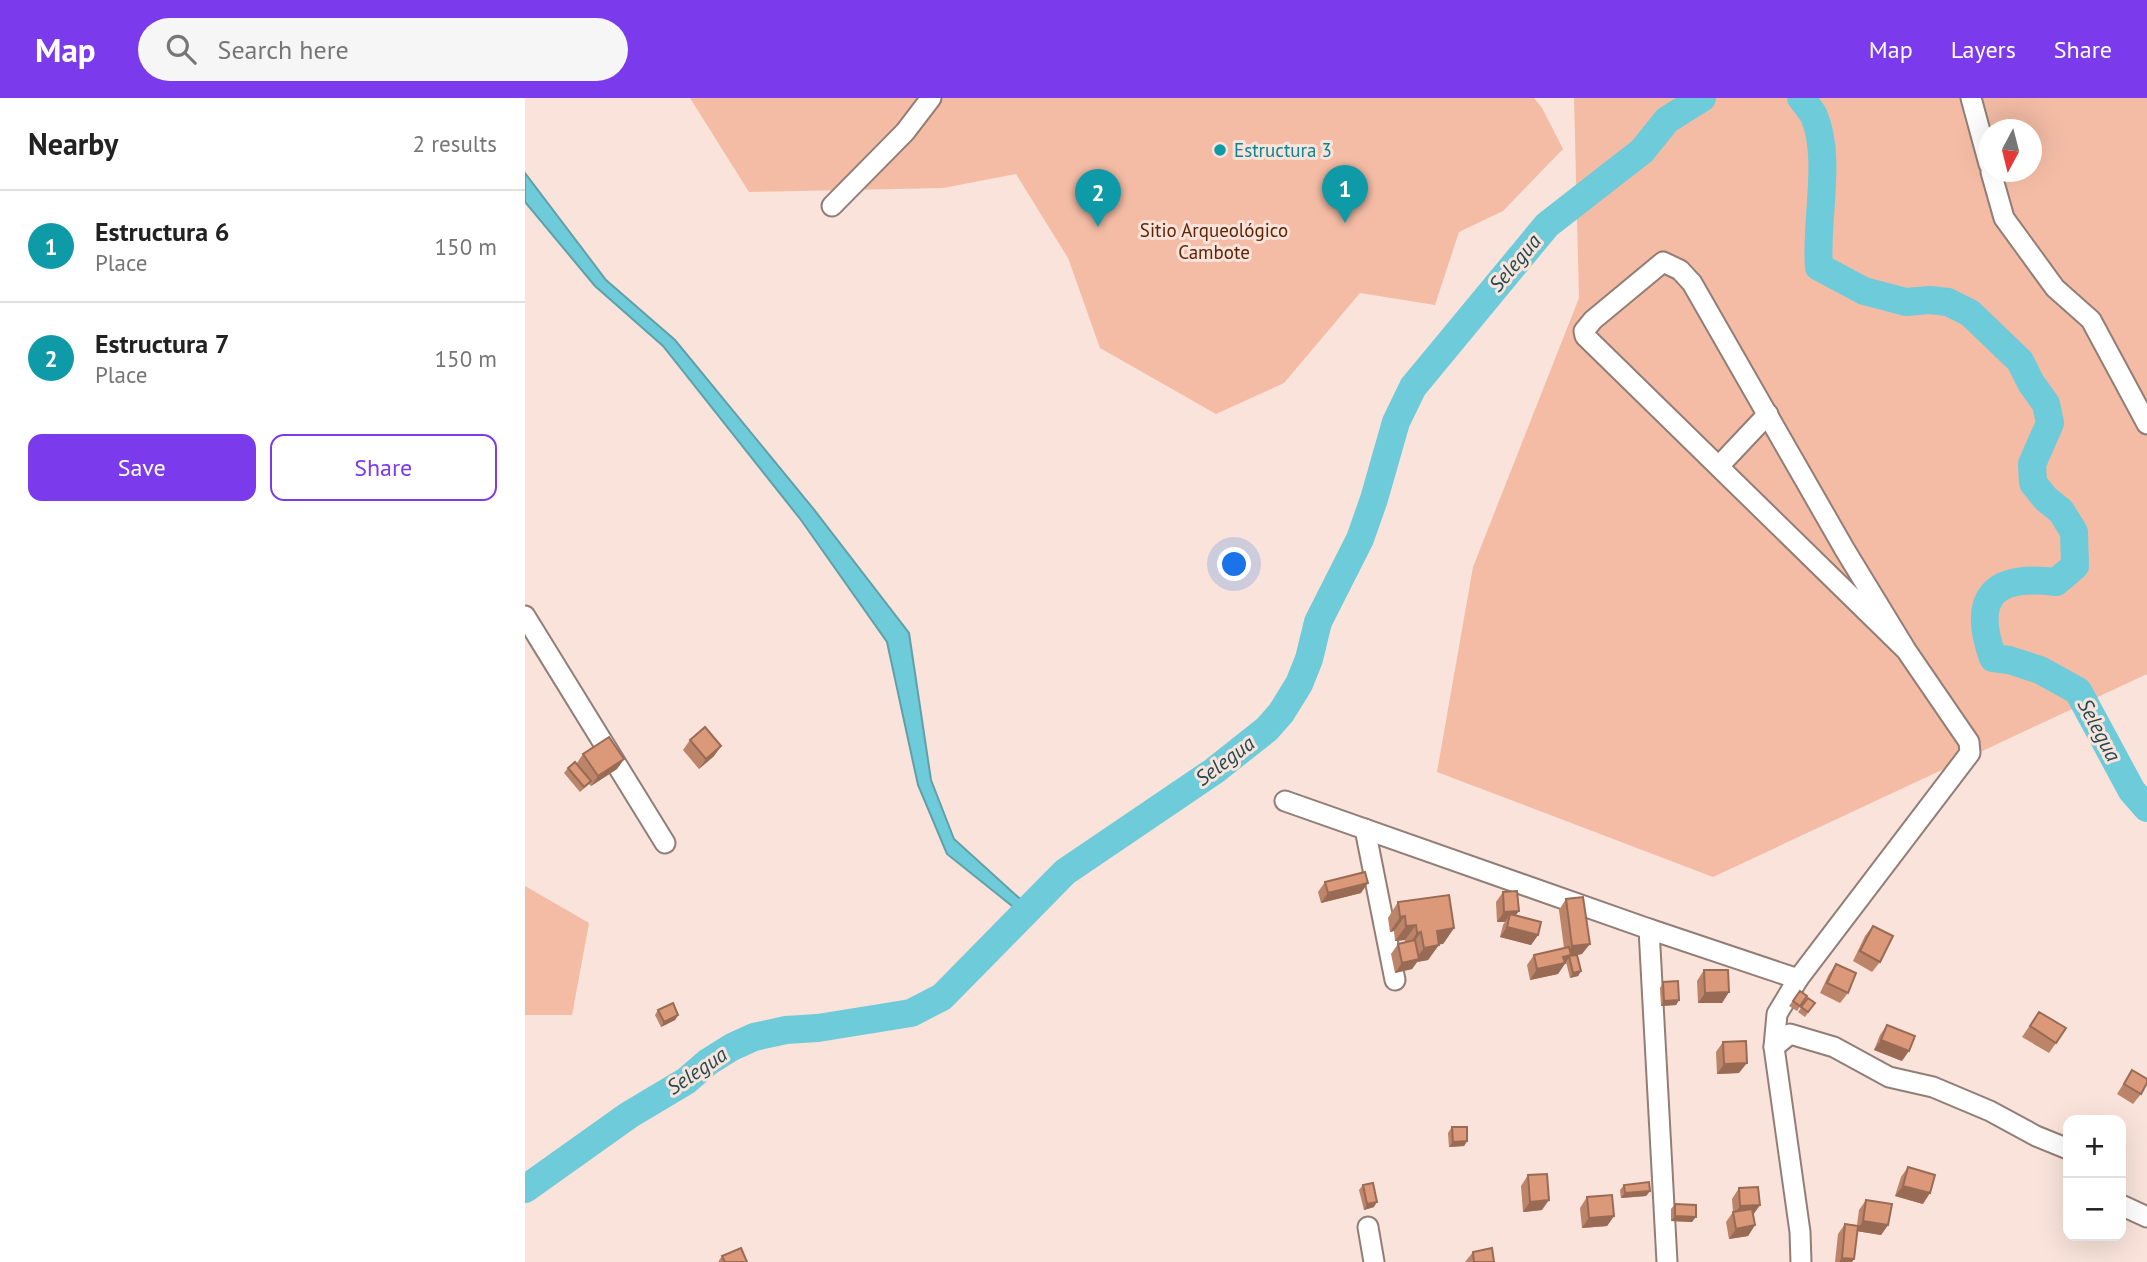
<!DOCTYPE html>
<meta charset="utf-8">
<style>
:root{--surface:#fff;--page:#f6f6f6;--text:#222;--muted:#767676;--line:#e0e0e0;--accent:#7c3aed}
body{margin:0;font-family:"PT Sans",sans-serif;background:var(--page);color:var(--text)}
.controls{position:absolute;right:21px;bottom:21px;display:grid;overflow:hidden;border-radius:14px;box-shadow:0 7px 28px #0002}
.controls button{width:63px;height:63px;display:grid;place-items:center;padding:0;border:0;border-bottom:2px solid var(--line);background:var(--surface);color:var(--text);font:35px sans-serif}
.compass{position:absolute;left:1454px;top:21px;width:63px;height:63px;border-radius:50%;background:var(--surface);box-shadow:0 7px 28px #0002;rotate:187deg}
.you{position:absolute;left:710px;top:467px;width:24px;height:24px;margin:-18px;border:5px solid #fff;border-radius:50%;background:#1a73e8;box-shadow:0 0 0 10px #1a73e833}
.badge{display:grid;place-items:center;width:46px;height:46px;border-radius:50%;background:var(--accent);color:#fff;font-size:23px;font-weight:700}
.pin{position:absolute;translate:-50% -58px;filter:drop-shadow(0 2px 4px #0008)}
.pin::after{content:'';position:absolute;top:37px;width:24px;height:21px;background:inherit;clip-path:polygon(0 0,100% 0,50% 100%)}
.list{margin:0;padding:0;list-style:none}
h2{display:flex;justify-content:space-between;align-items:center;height:91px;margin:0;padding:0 28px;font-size:30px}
h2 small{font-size:23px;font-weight:400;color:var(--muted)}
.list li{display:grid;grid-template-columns:46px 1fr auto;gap:21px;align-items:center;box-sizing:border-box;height:112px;padding:0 28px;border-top:2px solid var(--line)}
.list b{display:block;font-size:26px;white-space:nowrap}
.list p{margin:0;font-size:23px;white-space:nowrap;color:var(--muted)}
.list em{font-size:23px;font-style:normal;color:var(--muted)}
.actions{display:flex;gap:14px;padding:21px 28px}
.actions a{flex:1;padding:16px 0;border:2px solid var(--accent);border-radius:14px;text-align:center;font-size:24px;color:var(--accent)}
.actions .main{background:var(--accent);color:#fff}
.icon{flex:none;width:38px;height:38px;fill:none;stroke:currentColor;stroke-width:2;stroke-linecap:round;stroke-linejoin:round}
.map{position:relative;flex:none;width:1622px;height:1164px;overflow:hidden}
header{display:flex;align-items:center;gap:42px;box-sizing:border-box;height:98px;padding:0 35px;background:var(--accent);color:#fff}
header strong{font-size:33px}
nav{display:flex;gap:38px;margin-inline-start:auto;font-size:24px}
.search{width:490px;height:63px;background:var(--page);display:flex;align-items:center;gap:18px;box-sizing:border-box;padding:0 24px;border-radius:38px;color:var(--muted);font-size:26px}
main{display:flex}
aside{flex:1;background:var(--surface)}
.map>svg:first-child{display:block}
.green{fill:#f4bca5;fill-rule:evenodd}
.water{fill:#6ecbda;stroke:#61a0a9;stroke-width:2}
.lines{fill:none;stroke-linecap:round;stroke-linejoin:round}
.river{stroke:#6ecbda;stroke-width:28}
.minor-casing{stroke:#927e76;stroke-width:23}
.minor{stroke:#fff;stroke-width:19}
.wall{fill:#bc8469}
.shaded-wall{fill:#996b55}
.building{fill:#db997a;stroke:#996b55;stroke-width:2}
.culture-dot{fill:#0f9aa8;stroke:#f9e3da;stroke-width:2.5}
.labels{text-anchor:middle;stroke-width:6;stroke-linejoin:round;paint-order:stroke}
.culture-label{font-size:19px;fill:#0d838f;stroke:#f9e3da;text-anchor:start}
.park-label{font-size:19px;fill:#602303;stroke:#f9e3da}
.water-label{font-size:21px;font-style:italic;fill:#1f4a51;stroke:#f9e3da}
</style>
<header>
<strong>Map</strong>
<div class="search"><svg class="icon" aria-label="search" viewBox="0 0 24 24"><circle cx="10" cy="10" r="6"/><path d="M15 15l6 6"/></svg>Search here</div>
<nav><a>Map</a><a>Layers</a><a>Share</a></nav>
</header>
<main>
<aside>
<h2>Nearby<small>2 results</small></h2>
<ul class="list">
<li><span class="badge" style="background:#0f9aa8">1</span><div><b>Estructura 6</b><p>Place</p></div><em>150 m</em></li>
<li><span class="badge" style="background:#0f9aa8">2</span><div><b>Estructura 7</b><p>Place</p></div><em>150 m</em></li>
</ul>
<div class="actions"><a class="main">Save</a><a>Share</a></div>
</aside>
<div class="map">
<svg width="1622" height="1164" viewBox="0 0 1622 1164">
<rect width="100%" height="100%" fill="#f9e3da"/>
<g class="green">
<path d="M165,0H1009L1017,10L1038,51L978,113L934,134L910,207L835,195L759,285L691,316L575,250L543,160L491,76L418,90L224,94Z"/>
<path d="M1049,0H1622V576L1188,779L912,674L948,469L1054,200ZM1464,32H1506V74H1464Z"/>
<path d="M0,788L64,825L47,917H0Z"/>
</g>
<path class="water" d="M0,75L81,182L150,242L287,409L384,535L406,682L429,741L504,809L497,816L422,756L393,687L362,544L276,422L138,248L70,188L0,104Z"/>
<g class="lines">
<g class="river">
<path d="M1276,0C1280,5 1286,12 1289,18C1307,60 1290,123 1294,169L1339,193L1381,204L1405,202L1423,204L1445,215L1495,263L1506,285L1521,306L1525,325L1507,366L1508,385L1521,401L1536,413L1549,434L1550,468L1531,484C1468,476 1446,499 1468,560L1484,562L1515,572L1553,593L1607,693L1622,710"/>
<path d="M0,1091L104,1017L161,983L183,964L207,949L229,939L261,932L293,930L386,915L417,899L540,774L689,673L742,631L756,615L774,586L784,561L793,524L835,441L849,401L871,324L888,289L1022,127L1117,53L1142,22L1177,0"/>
</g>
<g class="minor-casing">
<g id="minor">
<path d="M1446,0L1464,66"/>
<path d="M1466,74L1479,120L1530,190L1566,222L1622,326"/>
<path d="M307,108L380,34L406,0"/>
<path d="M1194,368L1243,316"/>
<path d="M0,518L140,745"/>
<path d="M760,703L1124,831L1142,1164"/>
<path d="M840,731L870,882"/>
<path d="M1124,831L1273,881L1445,655L1444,644L1381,552L1320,452L1167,185L1155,172L1138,164L1068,222L1059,233L1060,238L1381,552"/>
<path d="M1273,881L1252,916L1249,949L1275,1134L1276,1164"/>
<path d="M1249,949L1265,936L1309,949L1364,979L1408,989L1465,1013L1511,1038L1543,1051"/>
<path d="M1596,1107L1622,1119"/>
<path d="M843,1129L849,1164"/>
</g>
</g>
<use href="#minor" class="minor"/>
</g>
<g class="wall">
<path d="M165,642L196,648L189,658L174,671L158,652Z"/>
<path d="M58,656L99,661L92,671L66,688L64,686L55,694L39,675L43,670L52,665Z"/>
<path d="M800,784L836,795L796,805L793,794Z"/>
<path d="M978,794L994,813L990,818L1013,837L1006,847L975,839L978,827L980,824H972L971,804Z"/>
<path d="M1041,801L1057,856L1052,857L1056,873L1053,878L1045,880L1041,864L1033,876L1005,882L1002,867L1009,857L1039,850L1034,812Z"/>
<path d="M873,804L929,830L918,846H914L903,862L892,864L887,871L870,875L866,856L873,846L880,844V842L870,843L869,833L865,834L863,820Z"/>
<path d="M1348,828L1355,864L1347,874L1328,863L1340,838Z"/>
<path d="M1311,866L1323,895L1315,905L1295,895L1304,876Z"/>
<path d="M1179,872L1204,894L1197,905H1173L1172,883Z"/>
<path d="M1138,884L1154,902L1151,907L1136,908L1135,890Z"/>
<path d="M1275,893L1282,898L1272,913L1264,908Z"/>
<path d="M1283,900L1290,905L1280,919L1273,914Z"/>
<path d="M133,912L153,917L150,922L136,929L130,917Z"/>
<path d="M1514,914L1531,945L1524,955L1497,939Z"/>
<path d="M1362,927L1377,963L1349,952L1355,937Z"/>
<path d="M1198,944L1214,975L1192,976L1191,954Z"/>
<path d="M1607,972L1616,996L1608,1006L1592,996Z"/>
<path d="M927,1029L942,1043L939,1048L924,1049L923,1035Z"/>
<path d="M1383,1069L1398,1106L1370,1098L1376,1079Z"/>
<path d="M1003,1077L1017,1112L998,1114L996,1088Z"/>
<path d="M838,1087L849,1109L839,1112L834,1092Z"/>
<path d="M1099,1087L1125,1093L1121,1098L1096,1100L1095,1092Z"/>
<path d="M1214,1090L1235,1107L1228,1116L1230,1127L1223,1138L1204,1141L1201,1124L1208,1114L1207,1101Z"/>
<path d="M1062,1099L1089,1118L1082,1128L1057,1130L1055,1110Z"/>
<path d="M1341,1102L1363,1127L1356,1137L1332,1133L1327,1164H1310L1313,1136L1320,1126L1332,1127L1334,1112Z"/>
<path d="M1150,1106L1167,1124L1146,1123V1111Z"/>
<path d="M948,1154L969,1164H940Z"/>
<path d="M197,1158L222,1164H193Z"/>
</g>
<g class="shaded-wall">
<path d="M196,648L189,658L174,671L181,661Z"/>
<path d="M99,661L92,671L66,688L73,678Z"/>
<path d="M843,785L836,795L796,805L803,795Z"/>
<path d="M994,813L986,823L985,816L980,824H972L979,814Z"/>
<path d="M880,818L869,833L865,834L875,819Z"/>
<path d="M891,827L880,842L870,843L881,828Z"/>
<path d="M982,829L1013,837L1006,847L975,839Z"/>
<path d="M929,830L918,846L901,848L912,833Z"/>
<path d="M896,834L886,849L881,850L892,835Z"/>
<path d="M1065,846L1057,856L1045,858L1033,876L1005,882L1012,871L1040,858L1047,848Z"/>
<path d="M914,847L903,862L892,864L887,871L870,875L877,865L890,862L899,850Z"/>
<path d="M1056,873L1053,878L1045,880L1048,875Z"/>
<path d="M1204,894L1197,905H1173L1180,895Z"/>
<path d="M1154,902L1151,907L1136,908L1139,903Z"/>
<path d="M153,917L150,922L136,929L139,924Z"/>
<path d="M1356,942L1384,953L1377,963L1349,952Z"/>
<path d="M1222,965L1214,975L1192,976L1199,966Z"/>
<path d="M942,1043L939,1048L924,1049L928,1044Z"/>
<path d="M1378,1088L1405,1095L1398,1106L1370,1098Z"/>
<path d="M1125,1093L1121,1098L1096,1100L1100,1095Z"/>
<path d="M1024,1102L1017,1112L998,1114L1005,1104Z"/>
<path d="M852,1104L849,1109L839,1112L842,1106Z"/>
<path d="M1235,1107L1228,1117L1208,1118L1215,1108Z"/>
<path d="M1089,1118L1082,1128L1057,1130L1064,1120Z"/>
<path d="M1150,1118L1171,1119L1167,1124L1146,1123Z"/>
<path d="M1338,1123L1363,1127L1356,1137L1331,1133Z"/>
<path d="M1230,1127L1223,1138L1204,1141L1211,1131Z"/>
<path d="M1317,1160L1329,1161L1327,1164H1314Z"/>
</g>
<g class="building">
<path d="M180,629L196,648L181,661L165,642Z"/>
<path d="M84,639L99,661L73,678L58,656Z"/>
<path d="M50,664L66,683L59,689L43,670Z"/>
<path d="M840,774L843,785L803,795L800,784Z"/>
<path d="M992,793L994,813L979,814L978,794Z"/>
<path d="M924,797L929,830L912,833L914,847L899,850L896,834L892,835L891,827L881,828L880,818L875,819L873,804Z"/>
<path d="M1058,799L1065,846L1047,848L1041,801Z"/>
<path d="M985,816L1016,824L1013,837L982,829Z"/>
<path d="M1348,828L1368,838L1355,864L1335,853Z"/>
<path d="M890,842L894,861L877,865L873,846Z"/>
<path d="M1044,849L1046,857L1038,859L1040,865L1012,871L1009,857Z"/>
<path d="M1052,857L1056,873L1048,875L1044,858Z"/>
<path d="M1311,866L1331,875L1323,895L1302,885Z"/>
<path d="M1179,872H1203L1204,894L1180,895Z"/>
<path d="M1153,883L1154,902L1139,903L1138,884Z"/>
<path d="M1275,893L1282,898L1275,908L1268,903Z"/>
<path d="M1283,900L1290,905L1283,914L1276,909Z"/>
<path d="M148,905L153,917L139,924L133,912Z"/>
<path d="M1514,914L1541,930L1531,945L1505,928Z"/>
<path d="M1362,927L1390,938L1384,953L1356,942Z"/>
<path d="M1221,943L1222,965L1199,966L1198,944Z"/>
<path d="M1607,972L1622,981V985L1616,996L1599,986Z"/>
<path d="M927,1029H942V1043L928,1044Z"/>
<path d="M1383,1069L1410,1077L1405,1095L1378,1088Z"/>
<path d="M1022,1076L1024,1102L1005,1104L1003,1077Z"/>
<path d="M1124,1084L1125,1093L1100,1095L1099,1087Z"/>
<path d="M848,1085L852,1104L842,1106L838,1087Z"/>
<path d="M1233,1089L1235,1107L1215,1108L1214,1090Z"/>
<path d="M1087,1097L1089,1118L1064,1120L1062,1099Z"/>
<path d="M1341,1102L1367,1106L1363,1127L1338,1123Z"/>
<path d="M1150,1106L1171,1107V1119L1150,1118Z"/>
<path d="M1227,1111L1230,1127L1211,1131L1208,1114Z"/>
<path d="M1320,1126L1333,1128L1329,1161L1317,1160Z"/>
<path d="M216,1150L222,1164H200L197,1158Z"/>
<path d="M967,1150L969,1164H949L948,1154Z"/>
</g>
<circle class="culture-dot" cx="695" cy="52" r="7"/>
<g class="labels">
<g class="culture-label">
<text x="709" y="59">Estructura 3</text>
</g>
<g class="park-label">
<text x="689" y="139">Sitio Arqueológico<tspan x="689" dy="22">Cambote</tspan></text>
</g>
<g class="water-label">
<text transform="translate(990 165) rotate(-50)" y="7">Selegua</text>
<text transform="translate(1574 632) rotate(62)" y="7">Selegua</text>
<text transform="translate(700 663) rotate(-37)" y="7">Selegua</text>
<text transform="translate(172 973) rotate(-34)" y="7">Selegua</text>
</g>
</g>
</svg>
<div class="controls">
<button>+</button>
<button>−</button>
</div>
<svg class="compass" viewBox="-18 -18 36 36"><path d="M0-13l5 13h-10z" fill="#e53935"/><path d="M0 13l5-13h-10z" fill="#767676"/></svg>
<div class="you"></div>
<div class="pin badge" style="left:820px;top:125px;background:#0f9aa8">1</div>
<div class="pin badge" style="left:573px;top:129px;background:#0f9aa8">2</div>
</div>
</main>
